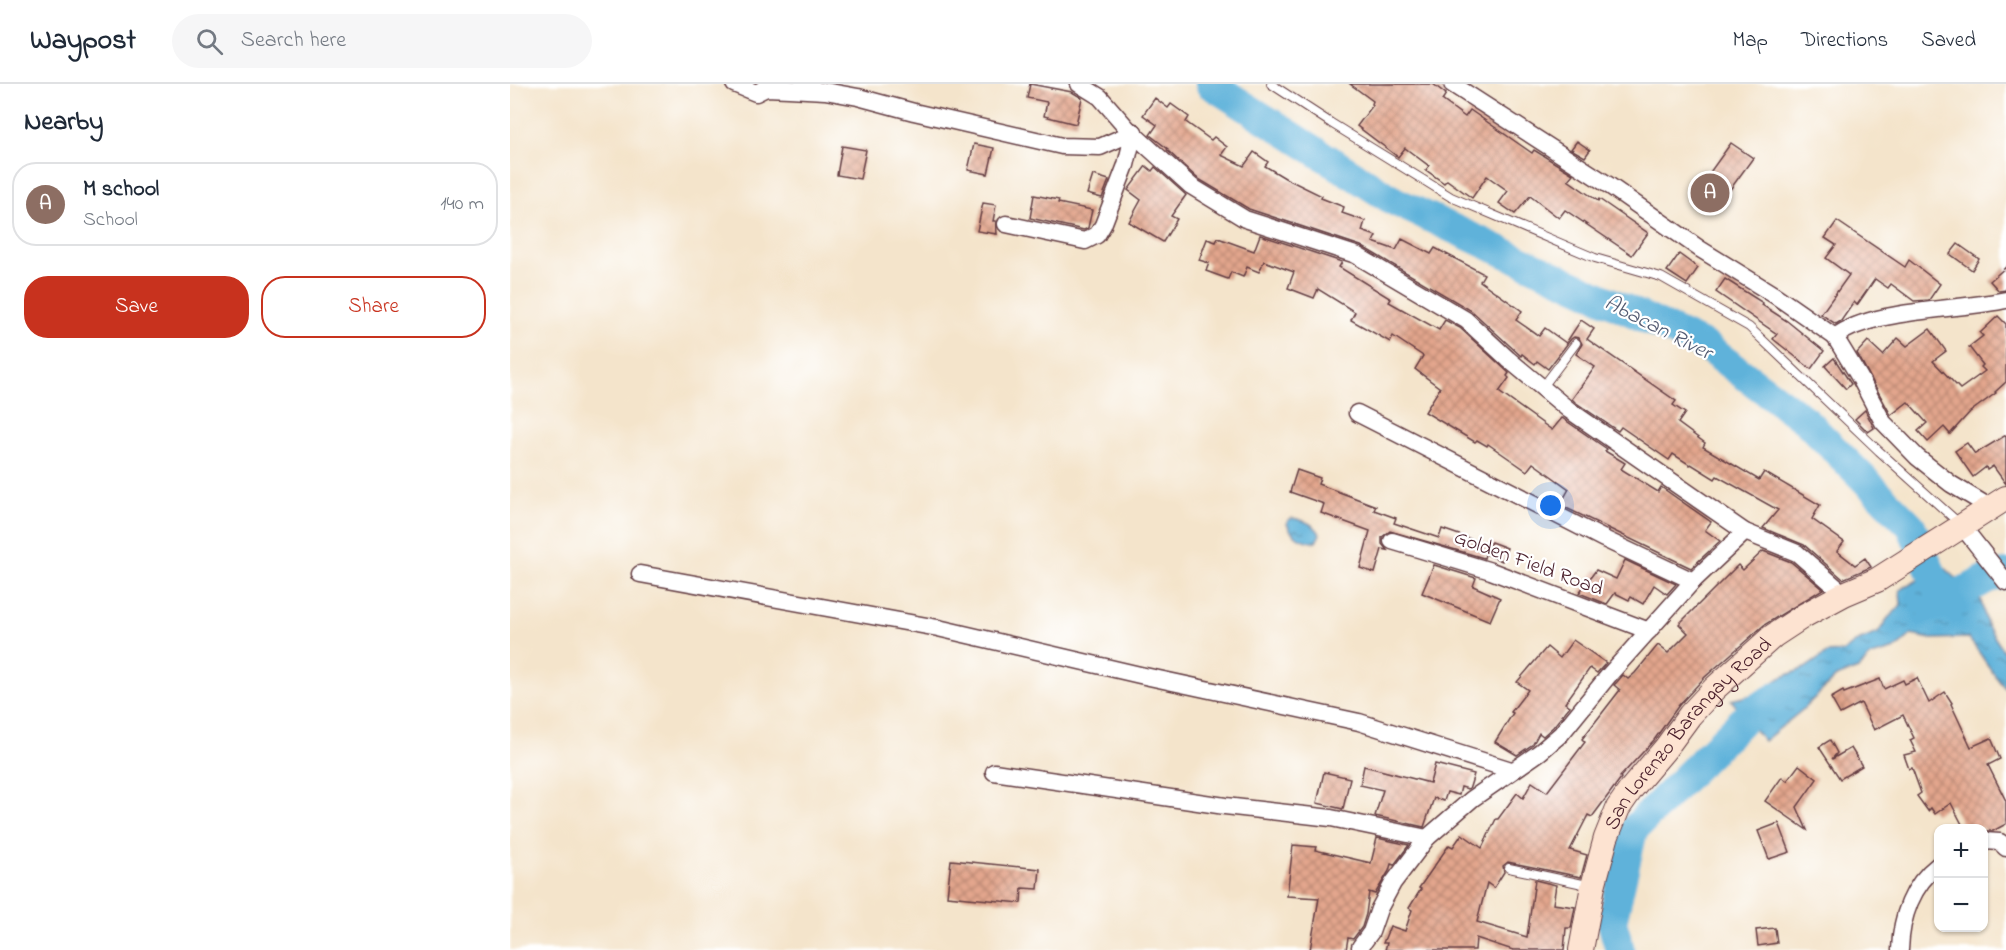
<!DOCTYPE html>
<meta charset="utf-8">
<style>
:root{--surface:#fff;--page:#f6f6f7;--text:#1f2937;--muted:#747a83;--line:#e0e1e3;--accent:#c8321e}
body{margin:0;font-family:"Indie Flower",sans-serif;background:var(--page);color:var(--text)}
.controls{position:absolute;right:18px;bottom:18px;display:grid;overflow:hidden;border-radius:12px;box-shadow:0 2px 4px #0004}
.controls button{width:54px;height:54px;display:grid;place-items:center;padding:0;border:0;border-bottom:2px solid var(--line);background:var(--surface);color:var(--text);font:30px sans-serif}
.you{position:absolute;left:1041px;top:422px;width:21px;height:21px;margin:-15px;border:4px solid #fff;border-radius:50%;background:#1a73e8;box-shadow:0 0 0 9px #1a73e833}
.badge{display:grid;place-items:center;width:39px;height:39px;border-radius:50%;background:var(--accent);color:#fff;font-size:20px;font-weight:700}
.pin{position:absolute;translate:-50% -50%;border:3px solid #fff;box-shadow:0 2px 6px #0006}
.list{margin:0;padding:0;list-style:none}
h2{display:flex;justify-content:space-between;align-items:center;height:78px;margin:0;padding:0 24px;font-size:26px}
h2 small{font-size:20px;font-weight:400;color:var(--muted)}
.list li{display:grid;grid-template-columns:39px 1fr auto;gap:18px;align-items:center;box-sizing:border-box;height:84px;margin:0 12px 12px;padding:0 12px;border:2px solid var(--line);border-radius:24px}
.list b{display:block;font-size:22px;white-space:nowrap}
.list p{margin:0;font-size:20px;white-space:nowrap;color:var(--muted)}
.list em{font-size:20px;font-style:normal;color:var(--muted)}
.actions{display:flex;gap:12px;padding:18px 24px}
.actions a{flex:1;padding:14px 0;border:2px solid var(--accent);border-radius:24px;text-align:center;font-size:21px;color:var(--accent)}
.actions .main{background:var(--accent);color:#fff}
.icon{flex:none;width:33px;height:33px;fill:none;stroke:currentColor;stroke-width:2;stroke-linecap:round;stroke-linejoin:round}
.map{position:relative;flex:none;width:1496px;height:866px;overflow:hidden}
header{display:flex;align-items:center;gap:36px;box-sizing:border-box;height:84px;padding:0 30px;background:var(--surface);border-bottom:2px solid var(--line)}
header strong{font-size:28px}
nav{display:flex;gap:33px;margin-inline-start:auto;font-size:21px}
.search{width:420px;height:54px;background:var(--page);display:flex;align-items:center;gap:15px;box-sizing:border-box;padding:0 21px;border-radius:33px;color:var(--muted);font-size:22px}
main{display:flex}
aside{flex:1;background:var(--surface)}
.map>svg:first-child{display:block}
.water{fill:url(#water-ripples);stroke:#546882;stroke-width:1.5}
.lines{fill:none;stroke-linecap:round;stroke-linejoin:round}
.river{stroke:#5fb2da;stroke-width:30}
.building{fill:url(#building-cross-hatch)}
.lane-casing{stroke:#643d43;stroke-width:10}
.street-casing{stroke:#643d43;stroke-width:19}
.secondary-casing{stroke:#643d43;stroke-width:26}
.lane{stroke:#fff;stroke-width:8}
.street{stroke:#fff;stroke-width:16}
.secondary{stroke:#fde3d1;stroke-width:24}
.labels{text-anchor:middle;stroke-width:4.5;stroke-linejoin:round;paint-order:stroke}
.street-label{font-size:21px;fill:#4a1f2b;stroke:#fff}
.water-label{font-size:22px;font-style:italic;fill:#525a71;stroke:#fff}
</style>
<header>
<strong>Waypost</strong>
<div class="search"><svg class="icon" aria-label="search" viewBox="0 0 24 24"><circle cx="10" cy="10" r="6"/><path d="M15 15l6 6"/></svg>Search here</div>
<nav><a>Map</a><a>Directions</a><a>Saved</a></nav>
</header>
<main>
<aside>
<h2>Nearby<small></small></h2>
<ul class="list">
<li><span class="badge" style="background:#8d6e63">A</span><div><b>M school</b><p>School</p></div><em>140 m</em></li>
</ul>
<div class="actions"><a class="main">Save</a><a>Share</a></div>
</aside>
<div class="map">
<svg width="1496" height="866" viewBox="0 0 1496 866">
<defs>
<pattern id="water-ripples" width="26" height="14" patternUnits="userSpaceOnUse" patternTransform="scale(1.5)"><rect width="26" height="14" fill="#5fb2da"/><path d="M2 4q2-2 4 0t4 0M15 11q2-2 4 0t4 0" fill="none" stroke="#5090b1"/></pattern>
<pattern id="building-cross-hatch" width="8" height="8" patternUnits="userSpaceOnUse" patternTransform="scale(1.5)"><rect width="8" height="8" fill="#e3a68d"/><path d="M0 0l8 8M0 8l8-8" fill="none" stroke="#ba8773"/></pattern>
</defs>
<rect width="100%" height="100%" fill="#fff"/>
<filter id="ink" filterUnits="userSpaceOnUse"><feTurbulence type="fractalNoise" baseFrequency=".0167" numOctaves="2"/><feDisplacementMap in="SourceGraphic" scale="12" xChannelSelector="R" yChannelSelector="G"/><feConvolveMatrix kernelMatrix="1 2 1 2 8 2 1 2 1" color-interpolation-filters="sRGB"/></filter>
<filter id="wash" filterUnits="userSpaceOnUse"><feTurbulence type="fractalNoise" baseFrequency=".008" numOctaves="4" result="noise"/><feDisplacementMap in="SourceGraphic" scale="24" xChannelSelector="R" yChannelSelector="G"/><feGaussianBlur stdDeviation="1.35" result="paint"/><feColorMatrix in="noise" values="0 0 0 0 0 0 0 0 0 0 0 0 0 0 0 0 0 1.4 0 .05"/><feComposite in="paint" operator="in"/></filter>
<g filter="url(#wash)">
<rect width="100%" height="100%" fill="#f4e4cb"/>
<g class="water">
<path d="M782,434C794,436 805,440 810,450L806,458C793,458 783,453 777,440L778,436Z"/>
<path d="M1433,482L1471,517L1477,541L1496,571V605C1481,589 1472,570 1458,554L1421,555L1401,551L1385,565L1361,572L1348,585L1326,593L1291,627L1254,657L1221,616L1246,610L1270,594L1295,584L1317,569L1333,568L1348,557L1368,549L1378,534L1391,522L1390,506Z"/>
</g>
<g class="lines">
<g class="river">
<path d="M700,0L884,117L1195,262L1296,337L1401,442L1434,518L1439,525"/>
<path d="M1422,526L1478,494L1496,490"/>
<path d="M1110,866L1102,838L1123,746L1243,626L1270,611"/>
</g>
</g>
<g id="blocks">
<g class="building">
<path d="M520,0L562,8L572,14L566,40L534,32L537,18L517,14Z"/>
<path d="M840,0H923L936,10L932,16L955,33L960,26L1022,69L1024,66L1063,90L1058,96L1088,117L1089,115L1138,149L1122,171L1055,126L1049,134L1020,112L1005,130L989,119L998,107L977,92L962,114L937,96L934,99L916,86L919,82L895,64L888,73L847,42L863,21L862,20L863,17Z"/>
<path d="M645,14L658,24L661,20L679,33L676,38L701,56L704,53L717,63L711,71L734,82L744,68L758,78L755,82L775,94L812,112L811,114L834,123L832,129L855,137L852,147L866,152L863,158L886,166L892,155L921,170L925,164L974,190L970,197L1012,227L1006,236L1029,252L1035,244L1056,259L1071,236L1084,245L1077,255L1166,317L1163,321L1175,329L1168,339L1195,359L1193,363L1249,396L1254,388L1310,421L1302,435L1334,458L1327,467L1345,481L1355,474L1361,483L1333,495L1294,461L1253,444L1268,426L1207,392L1205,395L1181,380L1180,381L1163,370L1159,376L1111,343L1108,347L1065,318L1062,315L1085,283L1066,270L1072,260L1069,254L1064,253L1061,255L1038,285L1027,277L1025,280L1012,270L1011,272L962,227L851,162L739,125L687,94L657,66L658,65L640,51L647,41L633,31Z"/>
<path d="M1067,57L1080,66L1075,73L1061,65Z"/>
<path d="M1221,59L1243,74L1211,118L1190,102Z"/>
<path d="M464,60L484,64L478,90L458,86Z"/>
<path d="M332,62L356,66L350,95L327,91Z"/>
<path d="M636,82L642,87L645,83L676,111L661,132L667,135L653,158L619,138L631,116L618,106Z"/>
<path d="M583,91L599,96L592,114L577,110Z"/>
<path d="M524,111L549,116L548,119L582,126L578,144L574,146L520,134Z"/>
<path d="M473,119L486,121L483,137H486L487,150L467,147Z"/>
<path d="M1327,137L1395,183L1399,176L1430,200L1419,216L1404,217L1381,200L1378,204L1365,195L1347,221L1344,218L1331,237L1326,240L1311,230L1339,191L1316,174L1326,161L1315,154Z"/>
<path d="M750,151L832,178L829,183L881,215L879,218L929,246L935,236L950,244L999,289L997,292L999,294L989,308L1042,346L1052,334L1097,365L1095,367L1115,379L1111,385L1148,408L1151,403L1201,438L1195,446L1210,457L1181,484L1050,421L1059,405L1023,379L1017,387L978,360L977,362L967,356L965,358L915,328L930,304L905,285L913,272L883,252L880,258L841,236L845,228L808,205L804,214L778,204L784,188L754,177L749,188L737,183L733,193L721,188L718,195L696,187L699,179L689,176L697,155L706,158L708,154L744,167Z"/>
<path d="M1448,160L1469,175L1462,186L1440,170Z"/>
<path d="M1169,170L1188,184L1177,200L1157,187Z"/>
<path d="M1496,183V206L1489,207L1480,197Z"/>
<path d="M1215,195L1253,219L1252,221L1277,237L1314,267L1301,285L1263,255L1267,250L1206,208Z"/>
<path d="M1488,232L1496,240V298L1485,308L1486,309L1460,328L1440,350L1434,343L1418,358L1408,347L1417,339L1398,318L1381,331L1347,269L1358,257L1373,271L1388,254L1397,262L1420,245L1436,267L1423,277L1450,305L1475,287L1471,283L1473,281L1459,263L1473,252L1470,249Z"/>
<path d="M1324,274L1341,300L1336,305L1315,282Z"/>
<path d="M1355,326L1364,344L1358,348L1345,335Z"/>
<path d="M1496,351V400L1483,382L1477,386L1476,383L1463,393L1445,367L1457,359L1465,370Z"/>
<path d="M787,386L810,394L808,400L866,422L864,426L886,434L884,439L929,454L932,445L978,461L974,474L880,447L872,453V460L877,466L872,465L865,489L850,484L860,447L811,429L814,420L780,408Z"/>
<path d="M981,458L997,464L992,477L976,470Z"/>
<path d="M1253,467L1281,478L1313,505L1254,541L1195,593L1169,621L1144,656L1110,693L1111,694L1082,733L1078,731L1060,766L1077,771L1071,793L998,778L993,782L994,788L984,804L977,799L967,838L1017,853L1025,796L1046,801L1043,820L1065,823L1061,844H1056L1054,866H1003L966,854L965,866H875L877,859H873L880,842L895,847L902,826L899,824L911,805L909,804L939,761L943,763L952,750L972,764L986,735H988L1007,709L1013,714L1022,698L1037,708L1075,658L1072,655L1110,606L1104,601L1107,598L1113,591L1118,595L1125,589L1148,561L1158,569L1178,549L1169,540L1228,481L1233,486Z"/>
<path d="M1115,476L1166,500L1157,510L1144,501L1133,520L1121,513L1119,516L1105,509L1097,520L1069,509L1086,486L1106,495Z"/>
<path d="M924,481L966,494L963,502L990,514L980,537L912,509Z"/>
<path d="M1063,556L1096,579L1087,589L1080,584L1055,619L1060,622L1043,643L1033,652L1029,649L1023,660L1007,671L985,658L1003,629L1001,628L1018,606L1007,598L1037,563L1050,574Z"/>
<path d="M1407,594L1419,619L1435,608L1442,619L1441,620L1461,663L1481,654L1490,675L1478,681L1496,717V740L1483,747H1473V744H1454L1441,719L1425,730L1421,724L1418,727L1407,712L1411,709L1402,684L1399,685L1394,671L1406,668L1400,656L1404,654L1393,631L1364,646L1351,619L1330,630L1321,614L1333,607L1334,609L1370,595L1374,605L1393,596L1395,600Z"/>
<path d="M1320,656L1327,669L1322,675L1341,664L1352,682L1330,695L1309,663Z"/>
<path d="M925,680L964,690L960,703L958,705L951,703L949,711L937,708L934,717L924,714L914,743L865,732L873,706L850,701L854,682L920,699Z"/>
<path d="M1289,681L1307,695L1287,723L1297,746L1255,717L1272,693L1277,697Z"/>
<path d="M814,688L840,694L833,725L807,719Z"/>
<path d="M1269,739L1280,768L1259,775L1248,747Z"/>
<path d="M867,754L899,761L884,781L881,780L879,787L865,810L859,808L856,830L852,843L843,855L838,854L836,866H800L809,814L777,812L783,761L806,763L805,766L861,779Z"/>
<path d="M441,776L530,785L528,805L512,804L511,819L437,812Z"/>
<path d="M1265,844L1267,859L1248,862L1246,846Z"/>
</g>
</g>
</g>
<g filter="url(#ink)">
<use href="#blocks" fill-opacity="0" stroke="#643d43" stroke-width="1.5"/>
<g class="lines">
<g class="lane-casing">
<g id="lane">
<path d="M761,0L821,39L941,113L1085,174L1151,193L1239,243L1369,367L1450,440"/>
<path d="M1032,304L1066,259"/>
<path d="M999,784L1082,802"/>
</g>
</g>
<g class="street-casing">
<g id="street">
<path d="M224,0L246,9L256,4L279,5L315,7L348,13L404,28L552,62L590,63L624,48"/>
<path d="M569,0L590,13L618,45L681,102L735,135L846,171L956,236L998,275L1059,326L1235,448L1287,469L1334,510"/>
<path d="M942,0L1100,102L1190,165L1266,212L1325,253C1360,225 1450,226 1496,216"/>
<path d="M496,140L575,157L587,151L593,141L616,81L624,48"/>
<path d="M1325,253L1350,294L1373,338L1407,373L1441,400L1481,424"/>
<path d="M847,329L1094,455L1183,497"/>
<path d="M1452,442L1496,498"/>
<path d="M882,457L981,487L1139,547"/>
<path d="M130,490L428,544L630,591L849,638L1001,686"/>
<path d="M484,688L715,722L821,734L917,754"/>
<path d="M1474,757L1490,758L1496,764"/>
<path d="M851,866L850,863L861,848L869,825L883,799L917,754L962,715L1030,668L1051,650L1099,591L1183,497L1235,448"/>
<path d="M1390,866C1391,833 1402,801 1428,781"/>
</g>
</g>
<g class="secondary-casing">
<g id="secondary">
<path id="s1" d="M1071,866L1083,802L1096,754L1108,724L1122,704L1155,665L1180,631L1205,604L1263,552L1295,531L1334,510L1367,496L1496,414"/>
</g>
</g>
<use href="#lane" class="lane"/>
<use href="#street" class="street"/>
<use href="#secondary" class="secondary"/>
</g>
</g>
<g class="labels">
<g class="street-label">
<text transform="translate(1019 478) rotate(20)" y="7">Golden Field Road</text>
<text dy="7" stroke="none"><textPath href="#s1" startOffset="249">San Lorenzo Barangay Road</textPath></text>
</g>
<g class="water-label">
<text transform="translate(1149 242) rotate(27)" y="8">Abacan River</text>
</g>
</g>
</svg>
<div class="controls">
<button>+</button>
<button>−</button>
</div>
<div class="you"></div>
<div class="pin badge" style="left:1200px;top:109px;background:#8d6e63">A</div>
</div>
</main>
